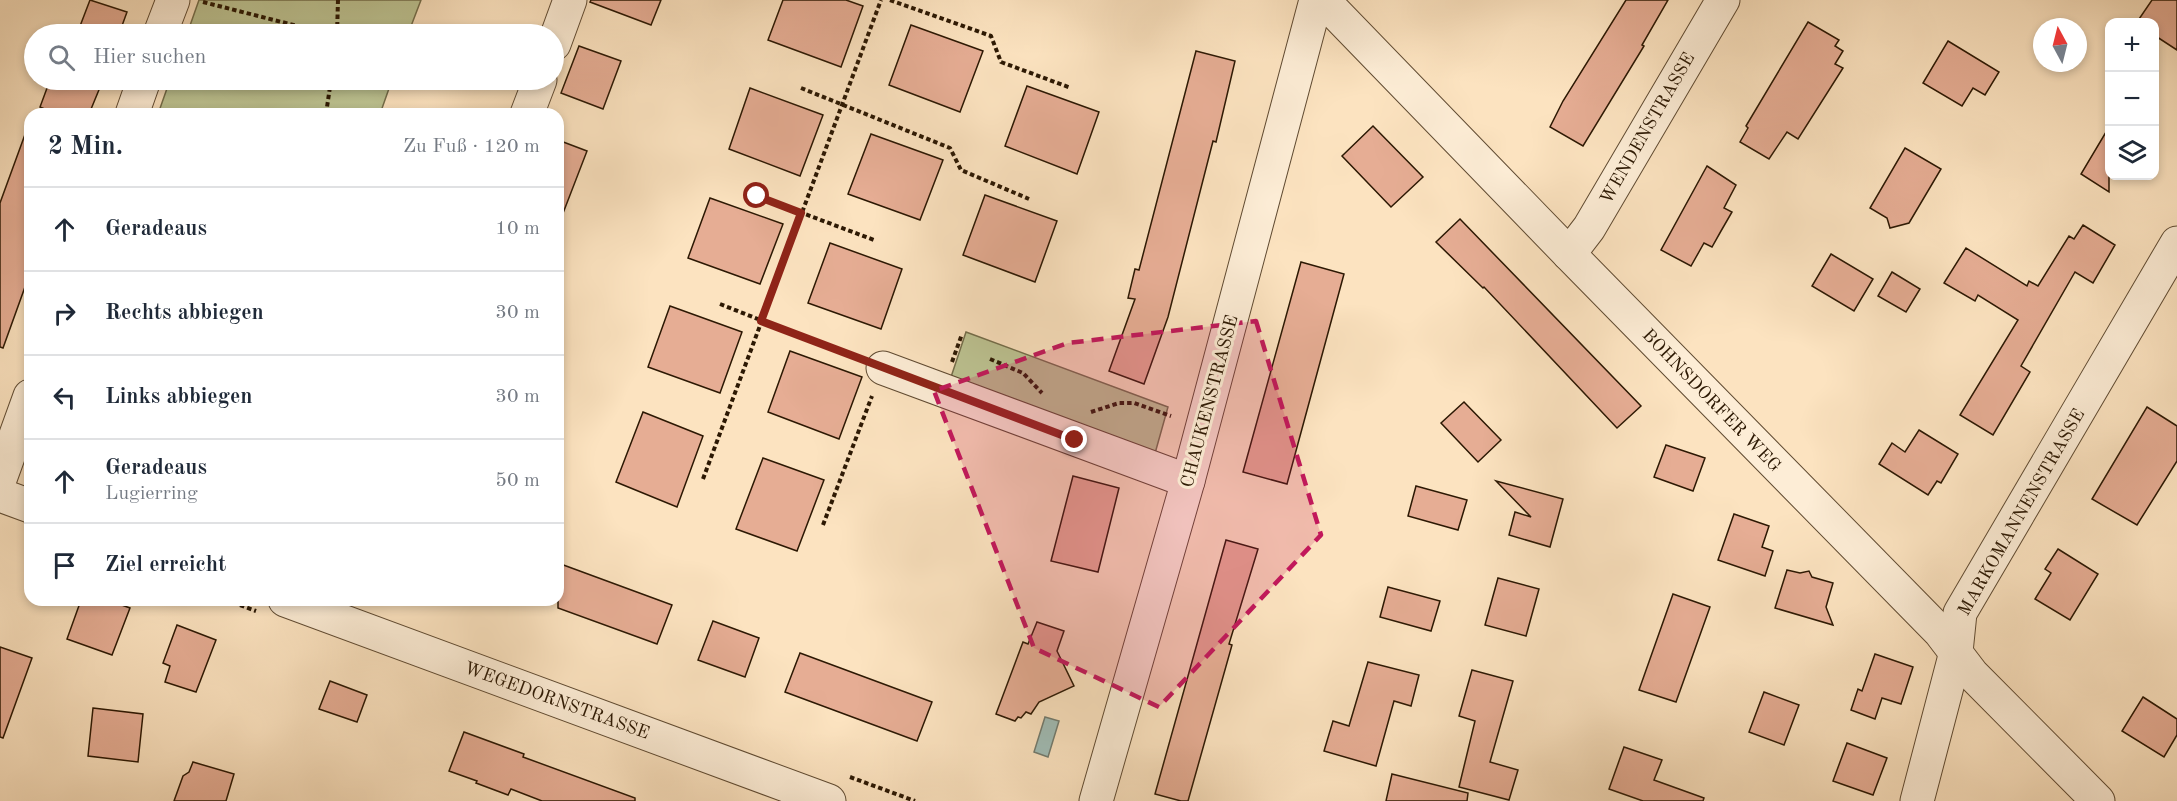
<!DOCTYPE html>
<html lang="de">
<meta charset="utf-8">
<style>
:root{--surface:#fff;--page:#f6f6f7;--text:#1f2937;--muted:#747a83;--line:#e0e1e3}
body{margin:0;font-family:"Old Standard TT",serif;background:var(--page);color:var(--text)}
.controls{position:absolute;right:18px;top:18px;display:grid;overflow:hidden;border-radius:12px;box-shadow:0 3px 9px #0003}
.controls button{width:54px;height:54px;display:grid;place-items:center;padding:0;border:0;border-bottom:2px solid var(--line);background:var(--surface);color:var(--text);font:30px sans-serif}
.compass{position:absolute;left:2033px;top:18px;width:54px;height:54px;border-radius:50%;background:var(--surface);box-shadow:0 3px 9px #0003;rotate:353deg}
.stop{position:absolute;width:18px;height:18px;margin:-14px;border:4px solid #8f2418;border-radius:50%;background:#fff}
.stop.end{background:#8f2418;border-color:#fff;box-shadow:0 2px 6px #0008}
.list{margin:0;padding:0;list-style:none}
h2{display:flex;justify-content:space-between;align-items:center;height:78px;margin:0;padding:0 24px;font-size:26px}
h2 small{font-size:20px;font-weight:400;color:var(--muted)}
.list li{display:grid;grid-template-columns:39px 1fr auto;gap:18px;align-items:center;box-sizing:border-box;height:84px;padding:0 24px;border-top:2px solid var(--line)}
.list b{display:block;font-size:22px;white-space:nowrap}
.list p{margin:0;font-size:20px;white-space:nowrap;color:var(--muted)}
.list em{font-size:20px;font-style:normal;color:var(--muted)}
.icon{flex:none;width:33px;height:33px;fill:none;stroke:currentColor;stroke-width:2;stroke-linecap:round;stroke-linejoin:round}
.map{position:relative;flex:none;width:2177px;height:801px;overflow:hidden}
.search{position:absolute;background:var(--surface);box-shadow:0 3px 9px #0003;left:24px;top:24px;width:540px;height:66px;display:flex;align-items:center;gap:15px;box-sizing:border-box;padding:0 21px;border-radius:33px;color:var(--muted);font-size:22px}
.panel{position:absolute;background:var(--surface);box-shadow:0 3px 9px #0003;left:24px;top:108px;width:540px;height:498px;border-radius:18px}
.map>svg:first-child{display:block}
.green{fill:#bdc493;stroke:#746e4b;stroke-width:1.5}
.water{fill:#a0bdb7;stroke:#727b6f;stroke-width:1.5}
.building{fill:#e6ad94;stroke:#2c1803;stroke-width:1.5}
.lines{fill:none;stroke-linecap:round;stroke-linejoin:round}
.minor-casing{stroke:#604b32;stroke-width:35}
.path{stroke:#2c1803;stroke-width:4;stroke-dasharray:4.5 3;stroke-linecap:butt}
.minor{stroke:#fdedd6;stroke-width:33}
.route{stroke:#8f2418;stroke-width:8}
.marked{fill:#c2185b;fill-opacity:0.2;stroke:#c2185b;stroke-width:4.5;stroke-dasharray:12 8;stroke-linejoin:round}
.labels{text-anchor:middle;stroke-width:6;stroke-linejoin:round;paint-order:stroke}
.street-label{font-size:18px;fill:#2c1803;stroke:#fdedd6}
</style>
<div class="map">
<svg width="2177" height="801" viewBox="0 0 2177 801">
<rect width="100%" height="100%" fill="#fce3c0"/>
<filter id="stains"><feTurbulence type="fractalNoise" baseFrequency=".00333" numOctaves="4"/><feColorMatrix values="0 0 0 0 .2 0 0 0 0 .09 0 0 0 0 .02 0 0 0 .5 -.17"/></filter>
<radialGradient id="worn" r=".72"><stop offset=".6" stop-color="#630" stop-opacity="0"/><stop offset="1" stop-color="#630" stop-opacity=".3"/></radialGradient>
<g class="green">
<path d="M199,0H421L408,34H187Z"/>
<path d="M170,80H392L380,114H158Z"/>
<path d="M966,332L1168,407L1154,457L949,383Z"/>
</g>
<path class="water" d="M1045,717L1059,721L1048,757L1034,752Z"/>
<g class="building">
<path d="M90,0L127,12L119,34H77Z"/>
<path d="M591,0H661L651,25L590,2Z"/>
<path d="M783,0H846L863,6L841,67L768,40Z"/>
<path d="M1626,0H1668L1642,45L1644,46L1583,146L1550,127L1563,101Z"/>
<path d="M2152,0H2177V50L2154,35V22H2137Z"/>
<path d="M1808,22L1839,40L1835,46L1843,51L1835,64L1843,68L1798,139L1787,132L1769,159L1740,142L1748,128L1746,126Z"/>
<path d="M911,25L983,51L960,112L889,85Z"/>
<path d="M1948,41L1999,72L1985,95L1973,88L1962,106L1923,83Z"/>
<path d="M579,46L621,61L603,109L561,93Z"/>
<path d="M1196,51L1235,61L1216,142L1213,141L1168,317L1144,384L1109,371L1135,299L1128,298L1135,269L1139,270Z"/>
<path d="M50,80H103L89,114H56L40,107Z"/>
<path d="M1027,86L1099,112L1077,174L1005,146Z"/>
<path d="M750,88L823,115L800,176L729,149Z"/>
<path d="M1373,126L1423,177L1391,207L1342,156Z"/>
<path d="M2109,127V192L2081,174Z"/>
<path d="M27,129H30V273L3,348L0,347V203Z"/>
<path d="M871,134L943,160L920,220L848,194Z"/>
<path d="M558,140L587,151L560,221H558Z"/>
<path d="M1905,148L1941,169L1909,223L1890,228L1887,218L1870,208Z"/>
<path d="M1707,166L1736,185L1724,208L1732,212L1721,231L1712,247L1704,243L1691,266L1661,250Z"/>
<path d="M985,195L1057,221L1035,282L963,255Z"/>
<path d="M710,198L783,224L760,284L688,258Z"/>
<path d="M1460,219L1641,406L1617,428L1484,287L1483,288L1436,242Z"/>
<path d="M2083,225L2115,245L2093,283L2075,272L2021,366L2030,372L1993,435L1960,415L2018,320L1978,295L1975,301L1944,283L1966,248L2027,286L2029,281L2038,286L2069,236L2074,239Z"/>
<path d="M830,243L902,269L881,329L808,303Z"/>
<path d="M1831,254L1873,279L1854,311L1812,286Z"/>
<path d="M1301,262L1344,274L1287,484L1243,472Z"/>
<path d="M1892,272L1920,289L1906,312L1878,296Z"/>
<path d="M670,306L742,332L720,393L648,367Z"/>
<path d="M790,351L862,377L839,439L768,412Z"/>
<path d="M1464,402L1501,440L1478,462L1441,423Z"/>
<path d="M2147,407L2177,426V461L2137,525L2092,499Z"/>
<path d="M643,412L703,436L677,507L616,482Z"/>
<path d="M1919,430L1958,454L1941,483L1937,481L1928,495L1879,464L1892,443L1905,452Z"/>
<path d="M1666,445L1705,458L1693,491L1654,477Z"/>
<path d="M763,458L824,480L797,551L736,529Z"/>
<path d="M1073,476L1119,488L1098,572L1051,561Z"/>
<path d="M1496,481L1563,499L1550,547L1509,535L1515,512L1531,517Z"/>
<path d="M1416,486L1467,500L1458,530L1408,516Z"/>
<path d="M1734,514L1769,526L1762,547L1773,551L1765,576L1718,560Z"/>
<path d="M1226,540L1258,549L1229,644L1232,645L1188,801H1181L1155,794Z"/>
<path d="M2058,549L2098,574L2070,620L2035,599L2051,573L2045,569Z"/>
<path d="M558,563L672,605L657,644L558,608Z"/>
<path d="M1787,570L1800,573L1809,571L1812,577L1833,583L1826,607L1833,625L1775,608Z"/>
<path d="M1498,578L1539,589L1526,636L1485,625Z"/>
<path d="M1388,587L1440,601L1431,631L1380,617Z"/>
<path d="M1673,594L1710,607L1676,702L1639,690Z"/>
<path d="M81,600H108L130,608L112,655L67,639Z"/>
<path d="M713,621L759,638L745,677L698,660Z"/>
<path d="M1037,622L1064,631L1057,651L1074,686L1039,702L1031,714L1026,712L1021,718L1018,717L1015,721L996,714L1023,642L1028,644Z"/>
<path d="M177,625L216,640L196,692L165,682L170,666L163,663Z"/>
<path d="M0,647L32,658L3,738L0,737Z"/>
<path d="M800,653L932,702L917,741L785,692Z"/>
<path d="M1875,654L1913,667L1901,704L1882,698L1875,719L1851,710L1858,689L1862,691Z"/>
<path d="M1368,662L1419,675L1411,706L1394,701L1376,766L1324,751L1333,721L1349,726Z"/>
<path d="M1472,670L1513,681L1490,762L1518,770L1509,800L1459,787L1475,721L1459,716Z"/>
<path d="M330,681L367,695L357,722L319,709Z"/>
<path d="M1764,692L1799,705L1784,745L1749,732Z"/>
<path d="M2143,697L2177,719V735L2164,757L2122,731Z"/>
<path d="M93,708L143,714L138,762L88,756Z"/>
<path d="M464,732L524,754L523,757L635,798V801H542L511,789L508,795L476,783L477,781L449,771Z"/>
<path d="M1847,743L1887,758L1873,795L1833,781Z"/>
<path d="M1624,747L1662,760L1654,780L1704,798L1703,801H1643L1609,789Z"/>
<path d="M193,762L234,774L226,801H174L183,776L189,772Z"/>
<path d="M1392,774L1468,793L1467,801H1386Z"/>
</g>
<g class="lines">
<g class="minor-casing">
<g id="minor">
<path d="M1323,0L1569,254L1940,632L1972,674L2098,801"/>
<path d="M160,34L173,0"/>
<path d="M554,44L570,0"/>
<path d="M132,114L144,80"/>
<path d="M527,114L540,80"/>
<path d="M1569,254L1589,228L1723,0"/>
<path d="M883,368L1188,481"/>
<path d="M0,479L30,396"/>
<path d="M0,495L30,506"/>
<path d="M285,600L829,801"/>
<path d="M1096,801L1188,481L1316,0"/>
<path d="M1917,801L1956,652L1960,613L2177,243"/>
</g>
</g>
<g class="path">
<path d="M890,0L991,36L1001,62L1071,88"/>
<path d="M203,2L329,34"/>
<path d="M337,34L338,0"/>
<path d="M801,88L950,148L961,170L1029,199"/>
<path d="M326,114L331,80"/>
<path d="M757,196L874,240"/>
<path d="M720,304L856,358"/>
<path d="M990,359L1023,373L1042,393"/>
<path d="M952,362L962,334"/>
<path d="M1091,412L1119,403H1134L1171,416"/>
<path d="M703,479L881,0"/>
<path d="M823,525L872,396"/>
<path d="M226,600L256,611"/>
<path d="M850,777L915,801"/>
</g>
<use href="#minor" class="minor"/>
</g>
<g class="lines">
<path class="route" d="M757,196L801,213L761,321L1075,440"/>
</g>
<path class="marked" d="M1256,321L1321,535L1159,707L1034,648L934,391L1068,343Z"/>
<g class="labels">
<g class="street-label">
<text transform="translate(1647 128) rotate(-60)" y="6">WENDENSTRASSE</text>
<text transform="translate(1712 400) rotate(46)" y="6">BOHNSDORFER WEG</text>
<text transform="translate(1209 401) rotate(-75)" y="6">CHAUKENSTRASSE</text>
<text transform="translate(2021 512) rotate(-60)" y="6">MARKOMANNENSTRASSE</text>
<text transform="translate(557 700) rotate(20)" y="6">WEGEDORNSTRASSE</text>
</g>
</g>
<rect width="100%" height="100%" filter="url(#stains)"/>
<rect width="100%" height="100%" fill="url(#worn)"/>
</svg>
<div class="controls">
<button>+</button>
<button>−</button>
<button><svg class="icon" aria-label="layers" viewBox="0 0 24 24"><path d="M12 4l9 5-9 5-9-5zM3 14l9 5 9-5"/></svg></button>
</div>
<svg class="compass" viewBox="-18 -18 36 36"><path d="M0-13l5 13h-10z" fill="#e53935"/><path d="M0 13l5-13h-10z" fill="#747a83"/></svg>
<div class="stop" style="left:757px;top:196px"></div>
<div class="stop end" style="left:1075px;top:440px"></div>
<div class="search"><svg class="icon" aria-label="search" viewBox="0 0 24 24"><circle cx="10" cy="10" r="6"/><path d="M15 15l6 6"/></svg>Hier suchen</div>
<section class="panel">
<h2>2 Min.<small>Zu Fuß · 120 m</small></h2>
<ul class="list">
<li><svg class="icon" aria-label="ahead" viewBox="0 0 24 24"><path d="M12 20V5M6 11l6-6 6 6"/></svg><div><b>Geradeaus</b></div><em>10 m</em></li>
<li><svg class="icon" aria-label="right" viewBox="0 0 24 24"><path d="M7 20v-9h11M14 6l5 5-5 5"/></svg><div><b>Rechts abbiegen</b></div><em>30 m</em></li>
<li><svg class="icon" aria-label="left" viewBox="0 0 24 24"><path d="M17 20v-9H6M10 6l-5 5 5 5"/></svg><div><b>Links abbiegen</b></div><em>30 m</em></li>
<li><svg class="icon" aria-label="ahead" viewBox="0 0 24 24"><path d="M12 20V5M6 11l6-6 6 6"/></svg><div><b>Geradeaus</b><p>Lugierring</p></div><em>50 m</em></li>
<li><svg class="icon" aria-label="arrive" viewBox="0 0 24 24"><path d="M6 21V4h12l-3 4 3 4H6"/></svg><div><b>Ziel erreicht</b></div></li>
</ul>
</section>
</div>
